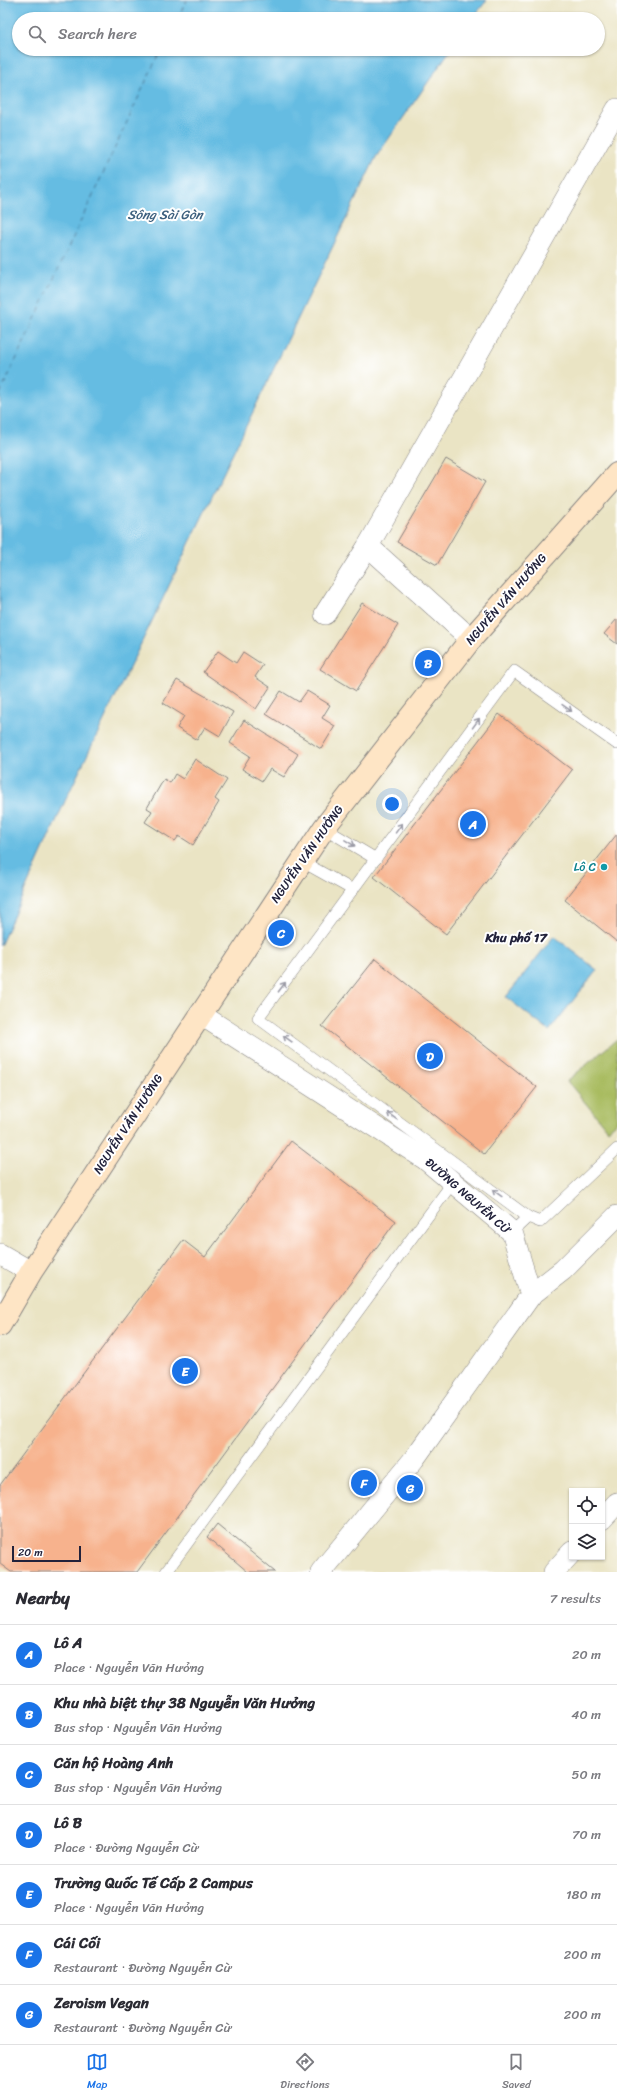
<!DOCTYPE html>
<meta charset="utf-8">
<style>
:root{--surface:#fff;--page:#f7f7f7;--text:#2b2b33;--muted:#7c7c81;--line:#e1e1e2;--accent:#1a73e8}
body{margin:0;font-family:Sriracha,sans-serif;background:var(--page);color:var(--text)}
.controls{position:absolute;right:12px;bottom:12px;display:grid;overflow:hidden;border-radius:0px;box-shadow:0 1px 3px #0004}
.controls button{width:36px;height:36px;display:grid;place-items:center;padding:0;border:0;border-bottom:1px solid var(--line);background:var(--surface);color:var(--text);font:20px sans-serif}
.scale{position:absolute;left:12px;bottom:10px;width:69px;box-sizing:border-box;padding-left:4px;border:2px solid #22223b;border-top:0;font-size:11px;line-height:14px;white-space:nowrap;color:#22223b;-webkit-text-stroke:3px #fff;paint-order:stroke}
.you{position:absolute;left:392px;top:804px;width:14px;height:14px;margin:-10px;border:3px solid #fff;border-radius:50%;background:#1a73e8;box-shadow:0 0 0 6px #1a73e833}
.badge{display:grid;place-items:center;width:26px;height:26px;border-radius:50%;background:var(--accent);color:#fff;font-size:13px;font-weight:700}
.pin{position:absolute;translate:-50% -50%;border:2px solid #fff;box-shadow:0 1px 4px #0006}
.list{margin:0;padding:0;list-style:none}
h2{display:flex;justify-content:space-between;align-items:center;height:52px;margin:0;padding:0 16px;font-size:17px}
h2 small{font-size:13px;font-weight:400;color:var(--muted)}
.list li{display:grid;grid-template-columns:26px 1fr auto;gap:12px;align-items:center;box-sizing:border-box;height:60px;padding:0 16px;border-top:1px solid var(--line)}
.list b{display:block;font-size:15px;white-space:nowrap}
.list p{margin:0;font-size:13px;white-space:nowrap;color:var(--muted)}
.list em{font-size:13px;font-style:normal;color:var(--muted)}
.icon{flex:none;width:22px;height:22px;fill:none;stroke:currentColor;stroke-width:2;stroke-linecap:round;stroke-linejoin:round}
.map{position:relative;flex:none;width:617px;height:1572px;overflow:hidden}
.search{position:absolute;background:var(--surface);box-shadow:0 1px 3px #0004;left:12px;right:12px;top:12px;height:44px;display:flex;align-items:center;gap:10px;box-sizing:border-box;padding:0 14px;border-radius:22px;color:var(--muted);font-size:15px}
.sheet{height:472px;background:var(--surface)}
nav{display:flex;justify-content:space-around;align-items:center;box-sizing:border-box;height:56px;border-top:1px solid var(--line);background:var(--surface);font-size:11px;color:var(--muted)}
nav a{display:grid;justify-items:center;gap:2px}
nav .on{color:var(--accent)}
.map>svg:first-child{display:block}
.green{fill:#a9bc60;stroke:#666f4e}
.water{fill:#65bce2;stroke:#446f8e}
.lines{fill:none;stroke-linecap:round;stroke-linejoin:round}
.ferry{stroke:#3d607e;stroke-width:1;stroke-dasharray:5 4;stroke-linecap:butt}
.building{fill:#f7b28d}
.lane-casing{stroke:#868380;stroke-width:12}
.street-casing{stroke:#868380;stroke-width:22}
.secondary-casing{stroke:#868380;stroke-width:24}
.lane{stroke:#fff;stroke-width:11}
.street{stroke:#fff;stroke-width:21}
.secondary{stroke:#fee5c5;stroke-width:22}
.oneway{stroke:#9c9ca7}
.culture-dot{fill:#0f9aa8;stroke:#fff;stroke-width:1.5}
.labels{text-anchor:middle;stroke-width:4;stroke-linejoin:round;paint-order:stroke}
.street-label{font-size:12px;fill:#22223b;stroke:#fff}
.culture-label{font-size:12px;fill:#0d838f;stroke:#fff;text-anchor:end}
.water-label{font-size:13px;font-style:italic;fill:#3d607e;stroke:#fff}
.neighbourhood-label{font-size:13px;font-weight:bold;fill:#22223b;stroke:#fff}
</style>
<div class="map">
<svg width="617" height="1572" viewBox="0 0 617 1572">
<rect width="100%" height="100%" fill="#fff"/>
<filter id="ink" filterUnits="userSpaceOnUse"><feTurbulence type="fractalNoise" baseFrequency=".025" numOctaves="2"/><feDisplacementMap in="SourceGraphic" scale="8" xChannelSelector="R" yChannelSelector="G"/><feConvolveMatrix kernelMatrix="1 2 1 2 8 2 1 2 1" color-interpolation-filters="sRGB"/></filter>
<filter id="wash" filterUnits="userSpaceOnUse"><feTurbulence type="fractalNoise" baseFrequency=".012" numOctaves="4" result="noise"/><feDisplacementMap in="SourceGraphic" scale="16" xChannelSelector="R" yChannelSelector="G"/><feGaussianBlur stdDeviation="0.9" result="paint"/><feColorMatrix in="noise" values="0 0 0 0 0 0 0 0 0 0 0 0 0 0 0 0 0 1.4 0 .05"/><feComposite in="paint" operator="in"/></filter>
<g filter="url(#wash)">
<rect width="100%" height="100%" fill="#eae4c4"/>
<path class="green" d="M617,1039V1122L608,1130L567,1081Z"/>
<g class="water">
<path d="M0,0H487L472,19H19V49H451L376,157L66,799L0,946Z"/>
<path d="M554,936L597,970L549,1031L506,997Z"/>
</g>
<g class="lines">
<g class="ferry">
<path d="M177,19L187,0"/>
<path d="M0,394L161,49"/>
</g>
</g>
<g id="blocks">
<g class="building">
<path d="M446,459L485,482L437,565L397,542Z"/>
<path d="M362,603L398,625L356,691L320,669Z"/>
<path d="M617,619V644L604,634Z"/>
<path d="M218,651L236,663L243,652L263,665L255,677L270,687L256,709L203,672Z"/>
<path d="M177,680L233,712L220,736L205,727L197,740L177,728L184,716L163,703Z"/>
<path d="M281,691L299,702L307,691L330,705L322,718L335,726L321,749L266,714Z"/>
<path d="M499,714L572,770L446,934L374,877Z"/>
<path d="M244,720L298,754L284,777L270,769L262,781L242,769L250,756L230,743Z"/>
<path d="M195,759L227,780L215,799L219,802L193,845L179,836L175,841L145,822L152,811L147,808L164,779L170,783L175,774L183,779Z"/>
<path d="M617,834V942L565,900Z"/>
<path d="M375,959L537,1087L484,1154L322,1026Z"/>
<path d="M291,1141L396,1221L137,1572H11L0,1564V1485L183,1240L205,1257Z"/>
<path d="M217,1524L275,1572H248L207,1537Z"/>
</g>
</g>
</g>
<g filter="url(#ink)">
<use href="#blocks" fill-opacity="0" stroke="#868380" stroke-width="1"/>
<g class="lines">
<g class="lane-casing">
<g id="lane">
<path d="M617,744L514,671L258,1018L528,1217L540,1222L617,1149"/>
<path d="M324,828L376,859"/>
<path d="M301,861L353,890"/>
<path d="M512,1232L528,1217"/>
<path d="M166,1572L453,1182"/>
</g>
</g>
<g class="street-casing">
<g id="street">
<path d="M368,546L471,639"/>
<path d="M325,614L368,546L617,109"/>
<path d="M200,1014L425,1159L512,1232L531,1295L414,1459L321,1572"/>
<path d="M0,1254L31,1272"/>
<path d="M531,1295L563,1270L617,1216"/>
<path d="M602,1519L617,1503"/>
<path d="M554,1572L572,1552"/>
</g>
</g>
<g class="secondary-casing">
<path id="secondary" d="M0,1325L31,1272L324,828L471,639L617,474"/>
</g>
<use href="#lane" class="lane"/>
<use href="#street" class="street"/>
<use href="#secondary" class="secondary"/>
</g>
<defs><path id="oneway-shaft" d="M-6 0H5M1.5-3L5.5 0L1.5 3" fill="none" stroke-width="1.6" stroke-linecap="round" stroke-linejoin="round"/></defs>
<g class="oneway">
<use href="#oneway-shaft" transform="translate(567 708) rotate(35)"/>
<use href="#oneway-shaft" transform="translate(476 723) rotate(-54)"/>
<use href="#oneway-shaft" transform="translate(399 828) rotate(-54)"/>
<use href="#oneway-shaft" transform="translate(350 843) rotate(31)"/>
<use href="#oneway-shaft" transform="translate(282 987) rotate(-53)"/>
<use href="#oneway-shaft" transform="translate(288 1039) rotate(-144)"/>
<use href="#oneway-shaft" transform="translate(392 1116) rotate(-144)"/>
<use href="#oneway-shaft" transform="translate(497 1193) rotate(-144)"/>
</g>
</g>
<circle class="culture-dot" cx="604" cy="867" r="4"/>
<g class="labels">
<g class="street-label">
<text transform="translate(506 599) rotate(-49)" y="4">NGUYỄN VĂN HƯỞNG</text>
<text transform="translate(307 854) rotate(-55)" y="4">NGUYỄN VĂN HƯỞNG</text>
<text transform="translate(128 1124) rotate(-57)" y="4">NGUYỄN VĂN HƯỞNG</text>
<text transform="translate(468 1196) rotate(41)" y="4">ĐƯỜNG NGUYỄN CỪ</text>
</g>
<g class="culture-label">
<text x="596" y="871">Lô C</text>
</g>
<g class="water-label">
<text x="165" y="219">Sông Sài Gòn</text>
</g>
<g class="neighbourhood-label">
<text x="516" y="942">Khu phố 17</text>
</g>
</g>
</svg>
<div class="controls">
<button><svg class="icon" aria-label="locate" viewBox="0 0 24 24"><circle cx="12" cy="12" r="6"/><path d="M12 2v4M12 18v4M2 12h4M18 12h4"/></svg></button>
<button><svg class="icon" aria-label="layers" viewBox="0 0 24 24"><path d="M12 4l9 5-9 5-9-5zM3 14l9 5 9-5"/></svg></button>
</div>
<div class="scale">20 m</div>
<div class="you"></div>
<div class="pin badge" style="left:473px;top:824px">A</div>
<div class="pin badge" style="left:428px;top:663px">B</div>
<div class="pin badge" style="left:281px;top:933px">C</div>
<div class="pin badge" style="left:430px;top:1056px">D</div>
<div class="pin badge" style="left:185px;top:1371px">E</div>
<div class="pin badge" style="left:364px;top:1483px">F</div>
<div class="pin badge" style="left:410px;top:1488px">G</div>
<div class="search"><svg class="icon" aria-label="search" viewBox="0 0 24 24"><circle cx="10" cy="10" r="6"/><path d="M15 15l6 6"/></svg>Search here</div>
</div>
<section class="sheet">
<h2>Nearby<small>7 results</small></h2>
<ul class="list">
<li><span class="badge">A</span><div><b>Lô A</b><p>Place · Nguyễn Văn Hưởng</p></div><em>20 m</em></li>
<li><span class="badge">B</span><div><b>Khu nhà biệt thự 38 Nguyễn Văn Hưởng</b><p>Bus stop · Nguyễn Văn Hưởng</p></div><em>40 m</em></li>
<li><span class="badge">C</span><div><b>Căn hộ Hoàng Anh</b><p>Bus stop · Nguyễn Văn Hưởng</p></div><em>50 m</em></li>
<li><span class="badge">D</span><div><b>Lô B</b><p>Place · Đường Nguyễn Cừ</p></div><em>70 m</em></li>
<li><span class="badge">E</span><div><b>Trường Quốc Tế Cấp 2 Campus</b><p>Place · Nguyễn Văn Hưởng</p></div><em>180 m</em></li>
<li><span class="badge">F</span><div><b>Cái Cối</b><p>Restaurant · Đường Nguyễn Cừ</p></div><em>200 m</em></li>
<li><span class="badge">G</span><div><b>Zeroism Vegan</b><p>Restaurant · Đường Nguyễn Cừ</p></div><em>200 m</em></li>
</ul>
</section>
<nav>
<a class="on"><svg class="icon" aria-label="map" viewBox="0 0 24 24"><path d="M3 6l6-2 6 2 6-2v14l-6 2-6-2-6 2zM9 4v14M15 6v14"/></svg>Map</a>
<a><svg class="icon" aria-label="directions" viewBox="0 0 24 24"><path d="M12 3l9 9-9 9-9-9zM9 14v-3h6M13 9l2 2-2 2"/></svg>Directions</a>
<a><svg class="icon" aria-label="saved" viewBox="0 0 24 24"><path d="M7 4h10v16l-5-4-5 4z"/></svg>Saved</a>
</nav>
